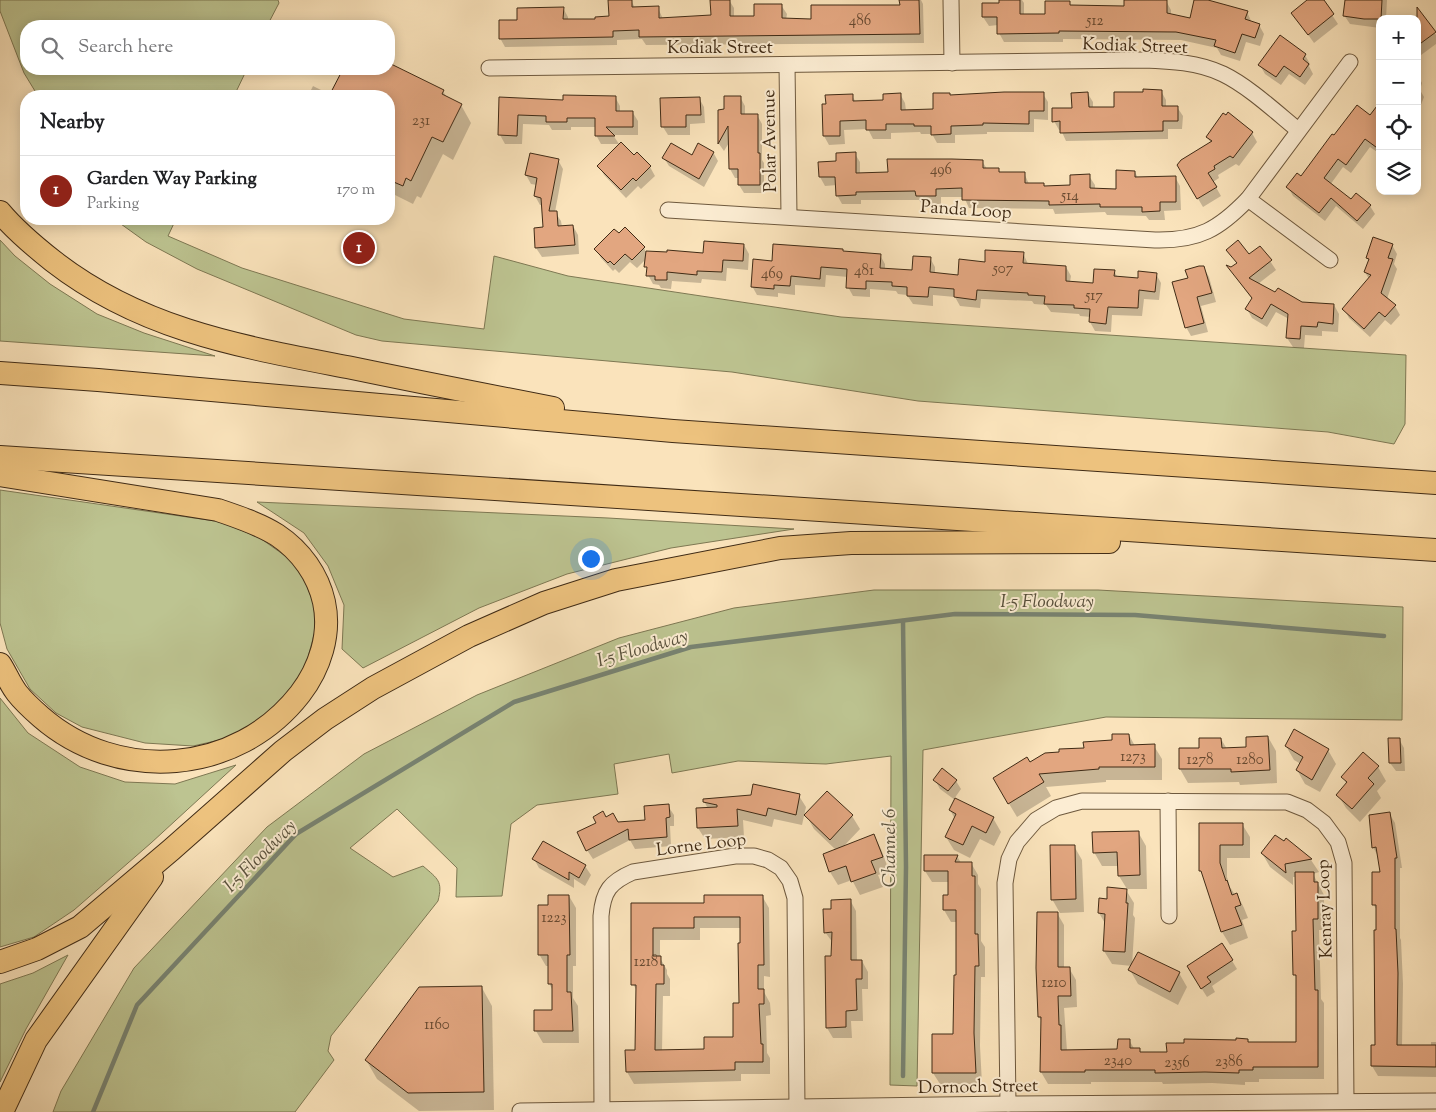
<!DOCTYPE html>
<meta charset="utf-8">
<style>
:root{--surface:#fff;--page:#f6f6f6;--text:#202124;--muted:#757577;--line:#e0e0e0;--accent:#8f2418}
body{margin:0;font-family:"Sorts Mill Goudy",serif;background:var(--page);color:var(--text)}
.controls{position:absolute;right:15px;top:15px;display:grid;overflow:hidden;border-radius:10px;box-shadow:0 2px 12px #0003}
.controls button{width:45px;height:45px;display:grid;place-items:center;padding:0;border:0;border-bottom:1px solid var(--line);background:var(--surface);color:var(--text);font:25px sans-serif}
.you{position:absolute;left:590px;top:558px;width:18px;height:18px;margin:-12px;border:4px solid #fff;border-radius:50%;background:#1a73e8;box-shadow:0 0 0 8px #1a73e833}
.badge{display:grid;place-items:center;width:32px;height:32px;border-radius:50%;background:var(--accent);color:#fff;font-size:16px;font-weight:700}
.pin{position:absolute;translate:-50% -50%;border:2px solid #fff;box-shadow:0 1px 5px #0006}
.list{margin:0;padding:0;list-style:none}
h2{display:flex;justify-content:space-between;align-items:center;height:65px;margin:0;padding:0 20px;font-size:21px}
h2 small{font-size:16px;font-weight:400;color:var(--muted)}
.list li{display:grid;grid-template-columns:32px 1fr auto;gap:15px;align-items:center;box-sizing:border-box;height:70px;padding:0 20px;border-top:1px solid var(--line)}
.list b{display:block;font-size:19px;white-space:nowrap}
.list p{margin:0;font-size:16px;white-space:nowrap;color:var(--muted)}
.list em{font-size:16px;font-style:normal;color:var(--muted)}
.icon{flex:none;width:28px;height:28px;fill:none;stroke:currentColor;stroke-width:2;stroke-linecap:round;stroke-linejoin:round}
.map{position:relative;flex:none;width:1436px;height:1112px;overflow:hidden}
.search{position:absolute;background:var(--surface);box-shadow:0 2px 12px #0003;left:20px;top:20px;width:375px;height:55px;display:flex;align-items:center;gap:12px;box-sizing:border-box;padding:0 18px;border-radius:20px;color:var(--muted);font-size:19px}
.panel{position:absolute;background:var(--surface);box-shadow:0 2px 12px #0003;left:20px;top:90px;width:375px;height:135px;border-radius:20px}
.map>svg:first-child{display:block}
.green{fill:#bdc491;stroke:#7e7853}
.shadow{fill:#0003;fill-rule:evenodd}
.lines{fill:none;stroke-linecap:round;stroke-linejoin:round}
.stream{stroke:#788372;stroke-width:4.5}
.building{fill:#e2a680;stroke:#402b15;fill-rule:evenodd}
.minor-casing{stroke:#6e593e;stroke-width:17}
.highway-casing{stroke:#402b15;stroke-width:24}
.minor{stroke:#fcedd3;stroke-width:15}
.highway{stroke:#edc27e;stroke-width:22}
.labels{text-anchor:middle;stroke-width:4;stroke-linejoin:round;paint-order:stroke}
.number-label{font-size:15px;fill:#684a30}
.street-label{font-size:18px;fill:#402b15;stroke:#fcedd3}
.water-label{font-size:19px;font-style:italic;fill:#58503c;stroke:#fcedd3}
</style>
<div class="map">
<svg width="1436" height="1112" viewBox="0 0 1436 1112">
<rect width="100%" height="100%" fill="#fae3bb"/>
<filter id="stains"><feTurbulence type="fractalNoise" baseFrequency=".004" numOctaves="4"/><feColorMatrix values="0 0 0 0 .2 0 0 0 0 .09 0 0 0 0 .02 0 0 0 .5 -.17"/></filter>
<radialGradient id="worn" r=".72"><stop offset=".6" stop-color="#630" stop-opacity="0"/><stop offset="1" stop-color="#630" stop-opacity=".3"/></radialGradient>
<g class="green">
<path d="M0,0H278L279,3L267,26H26V69H247L234,96H38L24,73L0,11Z"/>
<path d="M114,219H176L168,236L242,268L404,319L484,329L494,256L568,276L841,317L1406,355L1405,424L1394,444L1328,432L918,401L732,372L382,341L356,335L197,269L146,242Z"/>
<path d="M0,240L15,256L50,284L97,314L144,333L215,356L0,341Z"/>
<path d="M0,490L222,522L260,538L291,560L304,579L314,604L315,631L307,661L293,690L261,720L224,739L193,746L145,743L82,727L56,713L30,689L7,649L0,623Z"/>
<path d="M257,502L608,518L794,529L671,548L567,574L479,608L363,668L342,649L344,605L328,566L304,533Z"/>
<path d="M874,590H1098L1403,607L1402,720L1106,717L923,750L917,1086L890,1085L891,756L826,764L738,761L672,773L669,754L614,764L618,794L537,805L511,824L502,896L456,897L457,868L397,809L350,848L393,877L423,866C438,879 443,881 438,901L331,1036L328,1051L334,1060L295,1112H53L61,1091L134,968L267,827L364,754L477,695L619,638L734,608Z"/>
<path d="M0,698L28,733L80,767L125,782L175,784L236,765L151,843L74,910L34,937L0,947Z"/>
<path d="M68,955L26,1029L0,1082V984L33,973Z"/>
</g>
<g class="shadow">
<path d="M631,0L635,8H658L663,19L712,16V0H729L734,8V17H755L781,5L787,14L786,20H812L901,6V0H921L923,4L924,43L646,45L642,39L617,40V45L505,47L500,38L519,21L563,8L568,17V21L596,20L610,17Z"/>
<path d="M1000,0H1022L1024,3V15H1046L1069,3L1071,6L1125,7V0L1166,1L1171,10V16L1191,20L1196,0H1202L1247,12L1252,23L1259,25L1264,34L1260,46L1246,42L1240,61L1221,55L1217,48L1181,40L1063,39V42H1004L999,33L998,25L989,26L983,17L1000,4Z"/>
<path d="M1309,0H1322L1338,24L1314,43L1293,13Z"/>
<path d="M1346,0H1387L1386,19H1380V28L1350,24L1344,15Z"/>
<path d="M1424,18L1436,35V44L1417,58V22Z"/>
<path d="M1280,37L1305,55L1310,64L1309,66L1313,74L1305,85L1289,74L1281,85L1265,74L1260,65Z"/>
<path d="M389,65L443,91L447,98L461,105L471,123L453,160L443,154L421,198L417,196L413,204L389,192V96H308L313,86L331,95L344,69H389Z"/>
<path d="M1417,74L1422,83L1420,90L1424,97L1417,115Z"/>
<path d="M1161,91L1166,100V107H1177L1183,116L1182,129H1168V139L1066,141L1061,130H1059L1054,121L1073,109L1088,94L1093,102V108H1115L1144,93Z"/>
<path d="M900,94L905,103L906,111L934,110L950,94V96L1043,94L1048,102V120L1034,119V132H987V134L955,135V143H937L932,134H921L920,132L891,133V139H873L868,129L844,130L845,144L829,145L824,136L823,105L852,96L856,102H885Z"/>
<path d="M615,97L620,106V113H633L638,121V135H613L619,144H601L596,135V127H571V130H552L549,125L523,124L522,144H505L500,135L501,98L564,101Z"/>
<path d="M740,97L745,106V115H757L762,124V160L764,163V193H744L739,185V178H735L730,169V141L724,151L719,144L720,111H725Z"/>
<path d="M699,98L704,107L705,123L690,124V135H668L663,127Z"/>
<path d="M1380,112V154L1370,147L1351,173L1343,167L1330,185L1351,201L1370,206L1375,214L1363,229L1336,206L1325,221L1293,196L1288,187L1301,178L1370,117Z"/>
<path d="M1228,114L1252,133L1257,142L1239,166L1236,164L1218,175L1219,178L1213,182L1221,196L1203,207L1178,165L1211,143L1207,137Z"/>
<path d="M713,152L718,161L704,187L669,166L664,158L692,156Z"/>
<path d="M855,154L860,162V174H889L982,161L987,169H998L1000,173H1024L1029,184H1043L1045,187L1071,186L1089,176L1095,185V190H1117L1135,172L1138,178L1175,177L1180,186L1181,210L1164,211L1165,220H1149L1146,216L1107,215L1105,212L1055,214L1053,209L969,208L964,197H941V204H922L919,200H861V204H842L837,195V185L825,186L820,177L837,163Z"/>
<path d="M634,157L650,167L655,176L641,189L638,186L626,198L604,175L599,166Z"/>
<path d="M558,160L563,169L555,212L561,221L562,227L573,226L578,235L579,254L542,257L536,248L535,229L545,228L543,205H540L535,196L537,185L531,184L526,175Z"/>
<path d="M744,245L749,254L748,270L727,268L726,281L702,279L701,283L672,281L671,289L661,288L659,285L653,284L648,275L646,259L637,268L630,262L619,273L615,269L613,271L601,258L596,249L644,248L646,252L704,254Z"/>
<path d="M1392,245L1397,254L1394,264L1397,269L1387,299L1395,306L1400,315L1391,325L1385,320L1370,337L1349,318L1344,309L1369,279L1365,272L1369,261L1367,258Z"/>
<path d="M1228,250L1270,261L1276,270L1258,284L1275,294L1301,303L1334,305L1339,314L1338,332L1322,331V336L1305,335L1304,348L1293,347L1287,338L1289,319L1276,312L1267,327L1252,318L1247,309L1252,299L1229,268L1232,269L1237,264Z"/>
<path d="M843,253L880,255L885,264V269L913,271L930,258L935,267V273L959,276L986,263L1023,253L1028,264L1066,267L1071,276L1070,282L1094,285L1114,271L1118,278L1139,280L1156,274L1161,283L1159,300L1144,299L1142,316L1112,315L1111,332L1095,331L1090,322L1091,317L1080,316L1079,314L1051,312L1046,305L1034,304L1032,301L981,299L980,308L960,306L955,297L933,295V306L913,304L907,295L898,294L896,291L870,289V297L853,296L848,287V277L826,275L825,287L795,285V295L778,293V297L757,295L752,286L773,262Z"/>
<path d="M1204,268L1209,277L1216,302L1201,306L1208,332L1191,336L1186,327L1189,279Z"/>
<path d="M1129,735L1135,746H1154L1162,759V780H1106V782L1046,787L1051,796L1017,817L1002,792L1030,764L1113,741Z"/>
<path d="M1268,737L1276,751L1277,783L1240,785L1239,782L1188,783L1180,769V749H1200L1221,739L1227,749L1247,748Z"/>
<path d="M1399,739L1404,748L1405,771H1396L1390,763Z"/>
<path d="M1286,746L1328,750L1336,764L1320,792L1305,784L1297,770L1301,764L1294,760Z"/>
<path d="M1378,767L1386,781L1377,791L1381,798L1360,822L1346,808L1338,795L1347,785L1343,777Z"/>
<path d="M935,780L956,781L961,789L954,799L993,818L1001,832L994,846L980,839L970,858L954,850L946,837L955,819L950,810L955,800L940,789Z"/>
<path d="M752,796H799L806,807L802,825L774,819L772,827L743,820L744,837L705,839L698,828L697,809H708L704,801Z"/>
<path d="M668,806L674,815V826H670L671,846L635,849L630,840L593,859L587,850L606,818L618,823L647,821Z"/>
<path d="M1389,813L1395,823L1402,868H1400V938L1401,940L1403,984L1402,1046H1431V1042H1436V1077L1378,1076L1372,1066V1046H1376L1377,910L1373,904L1382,873L1379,858L1373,847Z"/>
<path d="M806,815L852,816L860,829L843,847L874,835L881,849L889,871L878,875L883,887L860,895L852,880L838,885L830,872L824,855L836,850L814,829Z"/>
<path d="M1200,824H1242L1250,837V858H1227V877L1230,887L1235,895L1237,894L1244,908L1248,918L1242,920L1248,938L1230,945L1222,932L1206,880L1200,870Z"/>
<path d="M1138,832L1146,846L1147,889H1127L1119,876V866H1102L1094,852Z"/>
<path d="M1287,840L1311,860L1319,872L1313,874L1324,895V930H1319L1321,999L1324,1003V1079H1259V1082H1245V1085L1212,1083L1163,1084L1162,1082H1091V1084H1048L1041,1072L1042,1022L1039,1017L1057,913L1064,925V968H1069L1076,980L1077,1007L1064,1008L1067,1051L1119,1050L1129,1040L1135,1050H1139L1141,1054L1168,1053L1247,1040L1249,1043H1297V979L1295,975L1297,932V877H1293V885L1270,867L1262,853L1284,843Z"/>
<path d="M543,842L585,866L591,875L585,886L574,879V888L539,868L534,859Z"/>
<path d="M1074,846L1082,860L1084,912L1060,913L1052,899Z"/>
<path d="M957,856L961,863H971L978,875V884L981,889V941L985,947V977H981L980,1046L982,1084H940L933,1073L955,1035L957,976V922H951L944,910L949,896V882H932L925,871Z"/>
<path d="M1126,890L1134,903L1133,915L1135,918L1132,965L1179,973L1187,987L1178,1005L1138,984L1130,970L1132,966L1112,964L1104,951L1106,925L1099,913L1108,900Z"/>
<path d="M569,896L576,908V966H573V998L578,1006L579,1043H543L536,1031L553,1011V991L549,983V966H546L539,954L549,906Z"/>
<path d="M762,896L769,908L770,977L764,976V992L770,1003L771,1015L766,1016L767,1053L770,1058V1074H741V1081L634,1084L627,1072V1051H636L637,991L633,984L632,905H706ZM700,928H742L741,1004L735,1038L705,1050L662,1051L663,996H670V979L667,974V970L660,958V940H700Z"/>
<path d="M850,900L856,911L857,961H862L868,972V989H862L863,1021H851L852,1038H833L827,1028L833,943L825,932L833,910Z"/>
<path d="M1222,944L1237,969L1212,986L1215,992L1207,997L1193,975Z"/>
<path d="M482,988L492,1006L494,1110L419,1111L377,1079L366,1060Z"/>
</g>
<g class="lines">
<g class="stream">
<path d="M903,621L906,867L903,1076"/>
<path d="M93,1112L137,1005L296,834L514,702L691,647L955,614L1135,615L1384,636"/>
</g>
</g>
<g class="building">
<path d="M608,0H632V7L659,6V18L711,15L710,0H730V16H754V4H782V18L811,19V5H900L899,0H919L920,34L639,37V30L613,31V37L499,39V20H517V8L564,7L563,19H595V17L609,16Z"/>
<path d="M999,0H1020V14H1045V1H1070V5L1124,6V0H1167V13L1190,18L1194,0H1208L1248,11L1245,19L1260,24L1255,38L1242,34L1235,53L1214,46L1216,40L1176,32L1059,31V33L997,34V17H982V3H999Z"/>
<path d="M1307,0H1324L1334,14L1308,35L1291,13Z"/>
<path d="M1345,0H1382L1381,19H1364L1343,16Z"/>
<path d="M1417,7L1436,32L1417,46Z"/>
<path d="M1280,35L1306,54L1303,59L1309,64L1300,77L1284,66L1276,77L1258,65Z"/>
<path d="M389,63L444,90L442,94L462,104L443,142L432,137L411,181L406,178L403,186L389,180V96H329L343,69H389Z"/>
<path d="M1143,89L1162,90V106H1178V121H1163V131L1060,133V121L1052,122V108H1072L1071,93L1088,92L1089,107H1114V92H1143Z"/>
<path d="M1004,92H1044V111H1029V124L983,123V125L951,126V134L931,135V126H914V124H886V130H866V120L840,121V136H823L822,104H826L825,95L853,94V101L883,100V94L901,93V110L933,109V93H950V95Z"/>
<path d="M563,95L616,96V111H633V127H606L615,136H595V118H567V122H546V116L518,115L517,136L498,135L499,97L563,100Z"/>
<path d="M724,96H741V114H758V153H760V185H738V169H729L728,126L718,144V110L724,109Z"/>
<path d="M700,97L701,115H686V127H661L660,98Z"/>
<path d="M1380,102V150L1365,139L1346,165L1338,159L1324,178L1351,199L1356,193L1371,205L1357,221L1331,198L1319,213L1286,187L1297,173L1301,176L1332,134L1334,135L1357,105L1370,115Z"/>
<path d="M1228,112L1253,132L1233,158L1230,156L1214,166L1215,169L1208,173L1217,187L1197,199L1177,165L1181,160L1212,141L1206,137L1223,113L1226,115Z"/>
<path d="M621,142L634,155L637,152L651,166L636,181L633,178L621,190L597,166Z"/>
<path d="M671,143L692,155L698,143L714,152L699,179L662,158Z"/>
<path d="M856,152V173L888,172L887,159H952L983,160V168H999V172H1025V183H1044V186L1070,185V175L1090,174V188L1116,189V170L1135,171V177L1176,176V202H1160V211L1142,212V207H1100V204L1049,205V201L962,200V188L936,189V196H916L915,191L856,192V195L836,196L835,177H819L818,162L836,161V153Z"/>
<path d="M530,153L559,159L549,211H557L558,226L573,225L575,245L535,248L534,228L543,227L541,198L534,196L537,178L525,175Z"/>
<path d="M625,227L645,247L632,260L625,254L614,265L610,261L608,263L594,249L614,229L619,233Z"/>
<path d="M1373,237L1393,244L1388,258L1393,259L1381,293L1396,305L1385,317L1379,312L1364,329L1342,309L1371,275L1364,272L1369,259L1366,258Z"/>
<path d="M1238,240L1249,254L1260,246L1272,260L1249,278L1275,292L1278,288L1302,302L1334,304L1333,324L1318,322L1317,327L1301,326L1300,339L1286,338L1288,314L1271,304L1262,319L1245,309L1252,298L1226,265L1231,267L1237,263L1226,250Z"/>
<path d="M704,241L744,244L743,261L723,260L722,272L697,271V275L667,272V280H655V276H646L647,267H644L646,251L667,252V250L703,253Z"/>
<path d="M773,244L843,249V251L881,254L880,268L912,270L913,256L931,257L930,272L958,275L959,259L985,262V250L1024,252L1023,263L1066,266V281L1093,283L1094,269L1115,270L1114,276L1138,278V271L1157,273L1155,292L1139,290L1138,308L1108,307L1106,324L1089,322L1090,309L1074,308V305L1044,304L1045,296L1028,295V293L977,290L976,300L954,297V289L929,287L928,297L907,296V287L892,286V282L866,281V289L846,288L847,269L821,267L820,279L791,276L790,286L774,285V289L751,287L753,259L772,261Z"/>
<path d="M1199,266H1204L1212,293L1197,297L1204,323L1185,328L1172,282L1188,278L1185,270Z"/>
<path d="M1294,729L1329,749L1312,780L1296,770L1303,757L1285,746Z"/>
<path d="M1112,734H1129L1130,745L1155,744V767H1099V769L1039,774L1044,782L1008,804L993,778L1027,757L1030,762L1045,753L1059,752V749L1084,748L1083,742L1112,740Z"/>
<path d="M1268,736L1270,770L1231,772V769H1179V748H1199V738H1221L1222,748L1246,747V737Z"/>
<path d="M1388,738H1400L1401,763H1389Z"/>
<path d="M1363,752L1379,766L1368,778L1374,784L1352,809L1336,795L1347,782L1341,777Z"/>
<path d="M942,768L957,780L948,791L933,780Z"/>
<path d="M753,784L800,794L796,815L768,808L766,816L737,809L738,826L697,828L696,808L717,807V805L703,802V799L751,795Z"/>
<path d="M827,791L853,815L830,840L804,815Z"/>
<path d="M955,798L994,817L986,833L972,826L963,845L945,837L956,814L949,810Z"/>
<path d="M669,804L670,817L666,818L667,837L629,840L628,829L586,851L577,832L596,823L593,817L603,811L606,817L613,813L618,822L645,820L644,806Z"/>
<path d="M1390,812L1397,858H1395V929H1396L1398,973L1397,1045H1436V1067L1371,1066V1045H1375L1374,930H1376V905H1372V872H1380L1376,847L1372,848L1369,815Z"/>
<path d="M1199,823H1243V845H1220V863L1226,881L1227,880L1232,895L1237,893L1241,905L1235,907L1242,925L1221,932L1201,871H1199Z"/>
<path d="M1139,831L1140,875L1118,876L1117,852L1093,853L1092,832Z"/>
<path d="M874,834L883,857L871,861L876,873L851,882L846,866L829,872L823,854Z"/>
<path d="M1275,835L1284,841L1286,838L1312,859L1285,864L1286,873L1261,853Z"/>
<path d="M543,841L586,865L579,878L569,872V880L532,859Z"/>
<path d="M1050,845H1075L1076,899L1051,900Z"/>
<path d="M924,855H958L955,862H972V876H975V934H978L979,966H975L974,1033L976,1073H932V1034H953L954,975H956V910H943V895H948V871H924Z"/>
<path d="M1295,872H1314V882H1318V919H1313L1315,990H1318V1067H1253V1070H1239V1073L1205,1072L1155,1073V1070H1085V1072H1040L1041,1017H1038L1036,968L1037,912H1058V967H1070L1071,996H1058L1059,1025H1061V1050L1117,1049L1118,1039H1130V1048H1140V1052H1167L1166,1043H1184V1039L1236,1040V1038L1248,1039V1042H1296V975H1293L1292,931H1296Z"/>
<path d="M1107,887L1127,889L1126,903H1128L1125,952L1103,951L1105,914L1098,913L1099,898L1107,899Z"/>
<path d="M548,895H569L570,955H567V992H571L573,1031H534V1010H552V984H548V955H538V905H548Z"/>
<path d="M704,895H763L764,965H758V989H764V1004H759L761,1044H763V1062H735V1070L626,1072L625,1050H635L636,985H631V903H704ZM694,917H740V943H738L739,1003H733V1037H704V1049L655,1050L656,984H664V965H661V956H653V928H694Z"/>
<path d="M851,899V960H862V979H856L857,1010L846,1011V1027L826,1028L825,956H831L832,932L824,933L823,909H831V900Z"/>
<path d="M1222,943L1233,960L1207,977L1211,982L1201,989L1187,966Z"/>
<path d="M1138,952L1180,972L1170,992L1128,970Z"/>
<path d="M482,986L484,1092L408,1093L365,1060L419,987Z"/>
</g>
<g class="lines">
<g class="minor-casing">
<g id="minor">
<path d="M951,0L952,63"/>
<path d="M787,65L789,216"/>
<path d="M489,68L1143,60C1170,61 1198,62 1223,74C1248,86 1276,112 1298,130"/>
<path d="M1248,199L1330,260"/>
<path d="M668,210L1155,240C1199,241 1219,229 1248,199L1350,62"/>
<path d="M1168,801L1169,916"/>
<path d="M1008,1104L1005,883L1009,859L1017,842L1036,820L1056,808L1082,801L1287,802L1307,810L1324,823L1338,842L1344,863L1346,1101"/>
<path d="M520,1111L1008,1104L1436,1101"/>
<path d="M602,1112L601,916C603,891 610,882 633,872L735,856H754L768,860L781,868L790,881L795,898L797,1108"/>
</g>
</g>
<g class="highway-casing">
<g id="highway">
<path d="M0,212C15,230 34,246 53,261C143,331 244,347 352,368C419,382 486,395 553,408"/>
<path d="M0,373L98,380L673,431L1436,483"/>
<path d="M0,457L1436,550"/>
<path d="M0,475L218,510C238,517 260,524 277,535C301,551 318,575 324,602C331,634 320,668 300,694C237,775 118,784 41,717C33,710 24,702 17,693C10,684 6,673 0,664"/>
<path d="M0,962L37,949L80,927L171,850L283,751L325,719L373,688L469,636L544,603L616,580L780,548L851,543L1109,542"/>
<path d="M2,1112L36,1040L152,877"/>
</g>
</g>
<use href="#minor" class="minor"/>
<use href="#highway" class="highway"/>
</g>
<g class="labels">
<g class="number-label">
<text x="860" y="25">486</text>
<text x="1095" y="25">512</text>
<text x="421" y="125">231</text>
<text x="941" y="174">496</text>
<text x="1070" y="200">514</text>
<text x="1003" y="273">507</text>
<text x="864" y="275">481</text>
<text x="772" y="278">469</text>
<text x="1094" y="300">517</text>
<text x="1133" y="761">1273</text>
<text x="1200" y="764">1278</text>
<text x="1250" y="764">1280</text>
<text x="554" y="922">1223</text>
<text x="646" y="966">1218</text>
<text x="1054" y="987">1210</text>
<text x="437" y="1029">1160</text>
<text x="1118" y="1065">2340</text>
<text x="1229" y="1066">2386</text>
<text x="1177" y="1067">2356</text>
</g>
<g class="street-label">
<text transform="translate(1135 45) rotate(2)" y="6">Kodiak Street</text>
<text x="720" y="53">Kodiak Street</text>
<text transform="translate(769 141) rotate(-91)" y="6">Polar Avenue</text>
<text transform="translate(966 209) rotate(4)" y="6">Panda Loop</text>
<text transform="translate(701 844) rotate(-7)" y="6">Lorne Loop</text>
<text transform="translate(1324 909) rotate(-92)" y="6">Kenray Loop</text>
<text transform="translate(978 1086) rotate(-1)" y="6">Dornoch Street</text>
</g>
<g class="water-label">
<text x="1047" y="607">I-5 Floodway</text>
<text transform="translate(642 647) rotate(-16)" y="7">I-5 Floodway</text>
<text transform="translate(888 848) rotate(-90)" y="7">Channel 6</text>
<text transform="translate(259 855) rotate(-45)" y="7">I-5 Floodway</text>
</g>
</g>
<rect width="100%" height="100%" filter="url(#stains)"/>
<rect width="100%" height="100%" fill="url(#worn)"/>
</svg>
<div class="controls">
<button>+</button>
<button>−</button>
<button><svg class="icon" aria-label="locate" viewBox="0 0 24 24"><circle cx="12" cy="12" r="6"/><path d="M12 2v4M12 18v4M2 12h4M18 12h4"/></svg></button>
<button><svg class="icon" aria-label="layers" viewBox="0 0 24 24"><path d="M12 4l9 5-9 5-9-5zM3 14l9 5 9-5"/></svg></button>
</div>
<div class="you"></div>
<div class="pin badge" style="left:359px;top:248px">1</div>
<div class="search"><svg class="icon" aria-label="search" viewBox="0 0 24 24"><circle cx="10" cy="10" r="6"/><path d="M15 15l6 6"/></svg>Search here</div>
<section class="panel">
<h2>Nearby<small></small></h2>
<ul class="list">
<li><span class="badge">1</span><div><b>Garden Way Parking</b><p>Parking</p></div><em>170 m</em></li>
</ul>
</section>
</div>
